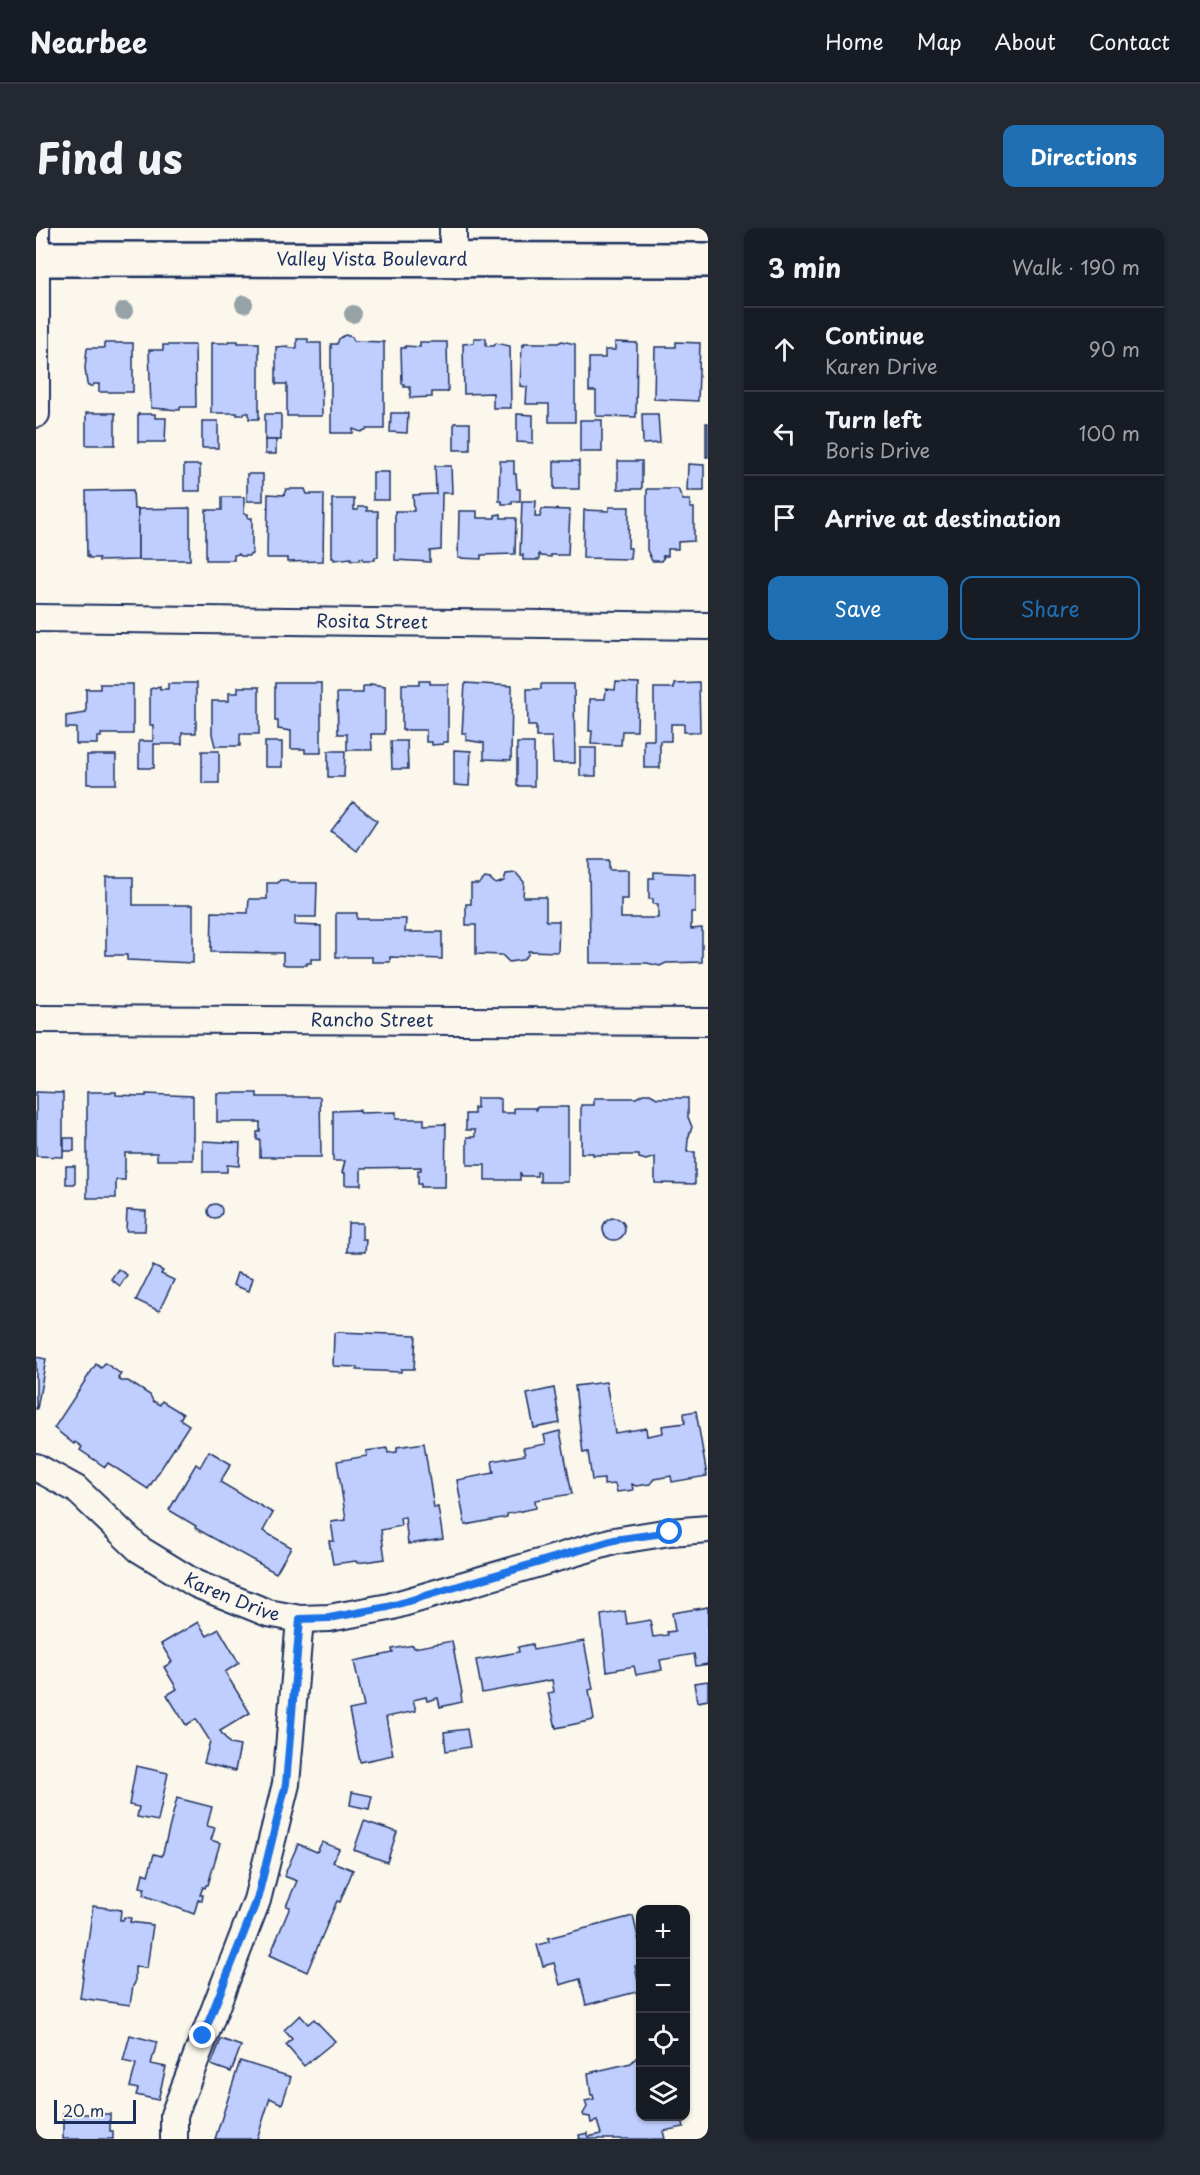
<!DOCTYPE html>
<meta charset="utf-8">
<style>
:root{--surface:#171b24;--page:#242831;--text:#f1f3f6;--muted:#9ea1a6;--line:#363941;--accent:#1f6fb2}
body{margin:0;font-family:"Playpen Sans",sans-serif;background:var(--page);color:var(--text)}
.controls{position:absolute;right:18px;bottom:18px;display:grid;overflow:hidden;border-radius:12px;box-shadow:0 2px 4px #0004}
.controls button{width:54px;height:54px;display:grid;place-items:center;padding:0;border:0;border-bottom:2px solid var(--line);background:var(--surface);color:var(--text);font:30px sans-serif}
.scale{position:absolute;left:18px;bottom:15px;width:82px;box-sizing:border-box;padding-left:6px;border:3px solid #1b2f5e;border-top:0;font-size:16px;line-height:21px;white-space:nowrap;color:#1b2f5e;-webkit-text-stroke:4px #fbf7ec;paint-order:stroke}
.stop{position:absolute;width:18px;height:18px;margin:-14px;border:4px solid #1a73e8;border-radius:50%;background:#fff}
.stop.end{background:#1a73e8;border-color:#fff;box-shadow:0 2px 6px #0008}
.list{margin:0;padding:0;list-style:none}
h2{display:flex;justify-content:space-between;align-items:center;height:78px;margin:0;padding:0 24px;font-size:26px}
h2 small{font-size:20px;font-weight:400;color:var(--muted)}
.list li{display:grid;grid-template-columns:39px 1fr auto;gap:18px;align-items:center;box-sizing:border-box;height:84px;padding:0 24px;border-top:2px solid var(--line)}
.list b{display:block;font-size:22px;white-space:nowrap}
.list p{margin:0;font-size:20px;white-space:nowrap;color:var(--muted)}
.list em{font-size:20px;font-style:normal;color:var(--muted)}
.actions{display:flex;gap:12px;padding:18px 24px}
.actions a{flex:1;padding:14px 0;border:2px solid var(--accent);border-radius:12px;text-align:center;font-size:21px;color:var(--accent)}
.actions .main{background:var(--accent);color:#fff}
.icon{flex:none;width:33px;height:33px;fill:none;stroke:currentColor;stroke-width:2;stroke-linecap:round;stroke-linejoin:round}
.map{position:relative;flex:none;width:672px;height:1911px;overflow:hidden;border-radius:12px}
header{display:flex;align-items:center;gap:36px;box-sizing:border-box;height:84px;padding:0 30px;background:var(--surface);border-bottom:2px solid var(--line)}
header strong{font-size:28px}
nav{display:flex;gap:33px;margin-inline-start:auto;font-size:21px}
.intro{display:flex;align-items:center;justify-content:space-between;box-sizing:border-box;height:144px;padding:0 36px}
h1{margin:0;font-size:42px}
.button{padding:15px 27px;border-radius:12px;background:var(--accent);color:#fff;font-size:21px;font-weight:700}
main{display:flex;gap:36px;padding:0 36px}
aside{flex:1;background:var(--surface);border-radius:12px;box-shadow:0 2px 4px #0004}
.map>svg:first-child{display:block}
.building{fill:#bfceff;stroke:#1b2f5e;stroke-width:1.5}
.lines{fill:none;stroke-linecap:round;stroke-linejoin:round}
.minor-casing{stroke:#1b2f5e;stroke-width:30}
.tertiary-casing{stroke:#1b2f5e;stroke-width:38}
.minor{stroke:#fbf7ec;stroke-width:26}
.tertiary{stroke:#fbf7ec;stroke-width:33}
.tree{fill:#97a2a6}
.route{stroke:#1a73e8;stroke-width:8}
.labels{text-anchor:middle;stroke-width:6;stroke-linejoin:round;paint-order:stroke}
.street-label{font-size:18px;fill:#1b2f5e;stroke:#fbf7ec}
</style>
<header>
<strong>Nearbee</strong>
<nav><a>Home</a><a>Map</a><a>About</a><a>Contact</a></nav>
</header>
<div class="intro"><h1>Find us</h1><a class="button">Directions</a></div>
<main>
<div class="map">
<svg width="672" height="1911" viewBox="0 0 672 1911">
<rect width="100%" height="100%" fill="#fbf7ec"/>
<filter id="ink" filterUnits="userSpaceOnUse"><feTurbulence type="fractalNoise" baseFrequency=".0167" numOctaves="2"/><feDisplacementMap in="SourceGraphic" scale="12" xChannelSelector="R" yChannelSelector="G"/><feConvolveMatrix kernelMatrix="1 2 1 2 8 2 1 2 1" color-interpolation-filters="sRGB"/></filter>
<g filter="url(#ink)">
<g class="building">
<path d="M309,107L316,109L318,113L348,114V201H331L325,204L317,201V205H295V116H301L303,111Z"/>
<path d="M438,110H450V118H458L460,115L474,118L475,180H457V165L428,166L427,116L438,115Z"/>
<path d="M261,111H272V115H285L286,188H251V156H240V119L252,118V120H261Z"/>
<path d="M192,113H202V115H223V191H213V185H208V187H201V185H175V115H192Z"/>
<path d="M526,113L539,116V194H513V176H490L491,159L484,158L486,117L488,118V115H522Z"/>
<path d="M384,114H411L412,164H396V169L374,170V159H368V156H366L365,120H369V118L384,119Z"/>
<path d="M579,114L601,115L600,189L560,188V163H553V130H569V122H579Z"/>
<path d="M640,114L664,115L662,173L618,171L619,119H640Z"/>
<path d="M68,115H97V164H63V156H57V158H52L51,156L49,140L51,120H68Z"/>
<path d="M127,117H159L160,179H144V182L115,180L113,122H127Z"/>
<rect x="50" y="185" width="29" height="32"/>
<path d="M355,185H372L371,205L354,204Z"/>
<path d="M102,186H119V190H130L129,214H102Z"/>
<rect x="229" y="186" width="16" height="26"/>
<path d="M481,186L497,187V215L481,214Z"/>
<path d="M606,186H622L624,215L607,216Z"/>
<rect x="544" y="192" width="22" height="32"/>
<rect x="166" y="193" width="16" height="27"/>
<rect x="418" y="195" width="16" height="27"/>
<rect x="670" y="195" width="2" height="34"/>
<rect x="229" y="212" width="11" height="14"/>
<path d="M464,233H478V246H480L481,261H484V273H476V276H466V273H463Z"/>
<rect x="518" y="233" width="25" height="28"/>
<rect x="582" y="233" width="24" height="28"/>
<path d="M652,236L668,237V263H651Z"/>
<rect x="148" y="237" width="16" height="26"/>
<path d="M399,238H415L416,265H406L405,322L394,323V334L359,332V283H378L377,267L400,266Z"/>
<rect x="337" y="244" width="16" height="28"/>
<rect x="211" y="246" width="16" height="27"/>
<path d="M250,261H269L271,266H288L287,333L251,334V330H231L232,266L248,267Z"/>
<path d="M611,261H642L647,272H654V280H658V313L642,314V321H632V328H626L628,329L625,333H616L611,322Z"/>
<path d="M97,262L98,281H102V332L63,333V330H53V328H51L50,263Z"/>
<path d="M186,269H208V286H212V290H216V326L212,328H205L203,326L198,327V332H170V282H186Z"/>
<path d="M296,271H318V282H322V279H331V283H342V329H339V332H327V330H324V332H315V330L298,332V330H296Z"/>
<path d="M486,273H500L499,289H504L506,281L534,282L532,327H515V329L505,328L503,326V332H487V327H484Z"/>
<path d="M573,279H593L592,320H595L594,331L547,330L548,282L573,283Z"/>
<path d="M154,280V332H102V281Z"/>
<path d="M423,283H441V290H459V287L465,286V290H480L479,326L445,327V331L422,330Z"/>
<path d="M384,452H394V456H412V514H407V516L396,517V514H390V502H366V456H384Z"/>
<path d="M580,454L602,455L601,503H586L585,517L555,516L556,503H553L554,471H569L570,461L579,462Z"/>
<path d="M663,454L664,504H648V496H635V513H624V540H608V512H618V460H637V455Z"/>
<path d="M132,455H160V505H146V516H118V540H103V513H117V497H114V461L124,458V461H132Z"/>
<path d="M239,455H285V525H269V521H255V503L242,501V493H239Z"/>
<path d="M429,455L476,458L475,532L448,531V515L430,512V505H426Z"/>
<path d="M64,456H97V506H65V509H61V516H40V500H30V488L50,485V461H64Z"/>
<path d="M334,456L349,458V506H335L336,522H311V506H302L301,465H327V458H334Z"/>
<path d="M505,456H538L539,535H517L516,509H500V498H492L491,461H505Z"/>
<path d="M202,459H223V506H204V518H179L176,506V473H193V465H202Z"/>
<path d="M355,513H371L372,541H356Z"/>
<rect x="229" y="514" width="17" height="25"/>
<rect x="481" y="515" width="17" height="43"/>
<rect x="544" y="520" width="16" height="28"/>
<path d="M418,522L435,523L433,558L418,557Z"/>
<rect x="166" y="523" width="17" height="32"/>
<path d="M292,523H309L308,549H292Z"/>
<rect x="51" y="527" width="29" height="29"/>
<path d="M317,574L341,593L321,623L295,603Z"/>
<path d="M553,632H573V642H592V671H585V690H622V676H617V671H613V650H618V644L659,646V684H655V701L666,700V734L630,735L624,738L611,735H554Z"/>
<path d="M480,645L488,654L487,669H510V693H523L522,724L492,723V727L486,732L473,734L466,727L440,726V697H430V676H435V656H443L449,650L454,651L460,656L468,653L470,646Z"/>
<path d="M70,649H97V677H157V735L91,732V727H70Z"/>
<path d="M244,652H251L254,655H281L280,689H259V697L285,698V731H275V735H271V737H250L247,736V725L175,724L176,684L212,685L213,671H231V655H242Z"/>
<path d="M300,685H321V691H370L369,704H406V731L354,729V734H336V729H300Z"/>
<path d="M0,864L27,865V929L0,928Z"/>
<path d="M51,864H80V867L104,868H110V866L157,868V932H121V925H89V952H80V970H51Z"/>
<path d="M181,865H221V869H284L285,929H224V912H221V904H224V894H181Z"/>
<path d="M607,866H614L621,870H652V889L656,899L652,911L651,924H659V956L619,955V929L610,932L603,930V927H557V925H545V877H558V870H600Z"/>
<path d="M441,870H462V871H465V885H478V880H498L500,882V879H532V954H504V944H501V948H486L484,944V952H449V937H431V909H439V902H430V886H438V880H441Z"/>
<path d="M324,882V885L360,884V891H388V897L410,896L409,959H385V956H382V942H385V939L325,940V957H309V945H306L309,933H297V883Z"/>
<rect x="28" y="910" width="10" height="13"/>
<path d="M167,913L204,915L203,938L191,937V944H167Z"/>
<rect x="30" y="938" width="9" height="18"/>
<circle cx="179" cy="983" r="7"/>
<path d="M91,982L110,983L109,1003H90Z"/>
<circle cx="578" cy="1001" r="11"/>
<path d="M312,995H326V1011H330L329,1024H311Z"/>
<path d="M117,1038L127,1043L125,1046L138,1052L123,1083L100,1072Z"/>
<path d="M82,1041L91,1047L84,1058L75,1051Z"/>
<path d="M201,1045L217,1050L213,1063L197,1057Z"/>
<path d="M302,1104L380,1107L378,1141H365V1144L321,1142V1139L297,1138L298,1105Z"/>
<path d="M0,1129L10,1131L1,1181H0Z"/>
<path d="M69,1135L85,1146L82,1150L85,1153H92L114,1167L117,1173L124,1177L126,1173L147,1186L144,1191L153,1197L112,1261L72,1235L69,1239L44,1222L46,1219L39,1214L38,1216L18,1200L60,1136L65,1140Z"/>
<path d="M570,1154L579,1205L610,1200L611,1208L627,1205L626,1198L649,1195L648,1185L660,1183L671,1248L636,1254L635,1248L618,1251L614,1256L600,1258L596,1256L597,1262L581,1264L579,1256L568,1257V1251L556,1252L552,1224L547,1225L539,1158Z"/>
<path d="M518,1160L524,1195L498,1200L491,1166Z"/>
<path d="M524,1203L536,1266L499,1272L500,1280L471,1286V1289L429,1297L421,1252L458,1245L456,1233L489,1227L487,1220L510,1216L508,1207Z"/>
<path d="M388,1215L398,1280L402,1279L407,1311L372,1316L369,1289L364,1290L365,1298L345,1302L349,1331L321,1335L320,1333L297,1336L293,1313H298L295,1294L310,1292L301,1233L331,1228L330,1223L351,1220L352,1225L361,1224V1219Z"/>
<path d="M173,1223L195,1236L184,1254L237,1285L227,1303L255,1319L240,1345L159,1300L160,1298L133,1282L160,1236L164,1239Z"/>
<path d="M672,1379V1436L660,1438L658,1426L624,1432L626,1442L600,1447L598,1438L571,1443L565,1387L589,1383L591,1396L614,1392L617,1409L632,1407L631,1404L639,1403L636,1385Z"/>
<path d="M162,1394L171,1408L183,1401L203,1435L189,1444L214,1485L184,1503L194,1516L204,1518L199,1543L168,1535L174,1513L160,1491L150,1497L131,1467L141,1461L128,1439L136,1434L125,1416Z"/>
<path d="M416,1413L426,1465L425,1466L426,1474L404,1479L402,1470L391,1473L390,1469L377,1472L380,1483L350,1489L357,1527L324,1534L313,1482L328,1479L318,1433L357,1425L356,1421L377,1417L378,1420Z"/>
<path d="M548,1413L557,1461L553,1462L558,1492L520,1500L512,1465L518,1464L516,1452L446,1465L440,1432L483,1424L482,1419L496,1416L497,1422Z"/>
<path d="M672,1453V1472L661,1474L658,1455Z"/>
<path d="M431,1501L434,1519L410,1523L408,1504Z"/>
<path d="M100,1538L132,1545L122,1593L101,1589L103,1579L93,1577Z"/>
<path d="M316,1564L336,1568L333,1581L314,1577Z"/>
<path d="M141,1570L176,1579L171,1598L179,1600L175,1612L184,1615L172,1657H170L169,1660L167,1659L164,1667H167L166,1673L162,1672L158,1686L107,1667L109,1660L104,1659L107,1645L112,1647L118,1626L126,1628Z"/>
<path d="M328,1593L361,1604L351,1634L318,1622Z"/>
<path d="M286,1614L303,1621L297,1634L317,1642L304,1674L301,1673L271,1744L234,1727L254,1679L250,1678L261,1653L248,1648L262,1616L281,1624Z"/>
<path d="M57,1678L85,1682L84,1692H87L88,1689L95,1690L94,1694L117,1697L111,1740L99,1739V1755L97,1758L94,1777L44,1770Z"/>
<path d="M597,1688L604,1717V1737L599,1738L604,1763L550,1777L544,1751L524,1757L518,1735L507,1738L501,1717L513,1714L512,1710Z"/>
<path d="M264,1787L272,1796L278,1791L299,1813L268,1838L250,1817L256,1811L248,1802Z"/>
<path d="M94,1807L121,1814L115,1836L130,1839L122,1872L100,1867L102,1861L94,1859L100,1836L87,1833Z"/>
<path d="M185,1811L205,1818L195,1844L175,1837Z"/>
<path d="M600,1830L604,1832V1888H645L648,1899L627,1903L629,1911H542H544L543,1907L552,1905V1909L565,1906L561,1893L555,1895L554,1889L548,1888L547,1886L551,1879L549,1873L558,1871L557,1867H555L552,1845L595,1835Z"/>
<path d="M204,1833L255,1849L246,1876L234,1870L221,1911H179Z"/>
<path d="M27,1886H74V1903H77V1911H27Z"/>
</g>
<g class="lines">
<g class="minor-casing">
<g id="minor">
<path d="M417,0V30"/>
<path d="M0,18V0"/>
<path d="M0,44V186"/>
<path id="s1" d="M0,390L672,398"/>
<path id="s2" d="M0,791L672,794"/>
<path id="s3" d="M0,1239L40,1261L103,1321L160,1356L232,1385L264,1391L293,1390L353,1379L578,1313L634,1304L672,1301"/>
<path d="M138,1911V1887L221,1672L250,1556L264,1391"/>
</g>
</g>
<g class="tertiary-casing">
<g id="tertiary">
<path id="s4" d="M0,31L672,32"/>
</g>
</g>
<use href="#minor" class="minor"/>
<use href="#tertiary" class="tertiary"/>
</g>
<g class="tree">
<circle cx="208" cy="76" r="9"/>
<circle cx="88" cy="83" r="9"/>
<circle cx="317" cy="86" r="9"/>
</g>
</g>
<g class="lines" filter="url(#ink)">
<path class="route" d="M167,1808L221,1672L250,1556L264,1391L293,1390L352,1379L578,1312L634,1304"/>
</g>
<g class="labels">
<g class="street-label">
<text dy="6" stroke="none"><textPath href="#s4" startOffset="336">Valley Vista Boulevard</textPath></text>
<text dy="6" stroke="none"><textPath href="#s1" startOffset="336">Rosita Street</textPath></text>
<text dy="6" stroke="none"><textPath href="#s2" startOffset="336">Rancho Street</textPath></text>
<text dy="6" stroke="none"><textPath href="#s3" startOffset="238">Karen Drive</textPath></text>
</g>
</g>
</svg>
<div class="controls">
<button>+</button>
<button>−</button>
<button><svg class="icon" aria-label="locate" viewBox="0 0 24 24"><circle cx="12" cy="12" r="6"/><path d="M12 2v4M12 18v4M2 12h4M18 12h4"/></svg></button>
<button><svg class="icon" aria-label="layers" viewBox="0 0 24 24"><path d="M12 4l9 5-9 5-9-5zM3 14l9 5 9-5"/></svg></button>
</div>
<div class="scale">20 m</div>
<div class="stop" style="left:634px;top:1304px"></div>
<div class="stop end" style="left:167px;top:1808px"></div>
</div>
<aside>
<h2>3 min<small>Walk · 190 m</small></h2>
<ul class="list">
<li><svg class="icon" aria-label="ahead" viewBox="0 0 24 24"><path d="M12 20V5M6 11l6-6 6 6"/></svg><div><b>Continue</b><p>Karen Drive</p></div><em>90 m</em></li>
<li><svg class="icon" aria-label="left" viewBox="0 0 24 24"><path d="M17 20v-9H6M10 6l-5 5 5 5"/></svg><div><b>Turn left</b><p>Boris Drive</p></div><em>100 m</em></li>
<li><svg class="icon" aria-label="arrive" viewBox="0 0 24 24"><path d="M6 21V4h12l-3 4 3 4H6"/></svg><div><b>Arrive at destination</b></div></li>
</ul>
<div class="actions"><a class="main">Save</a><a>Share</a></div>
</aside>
</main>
